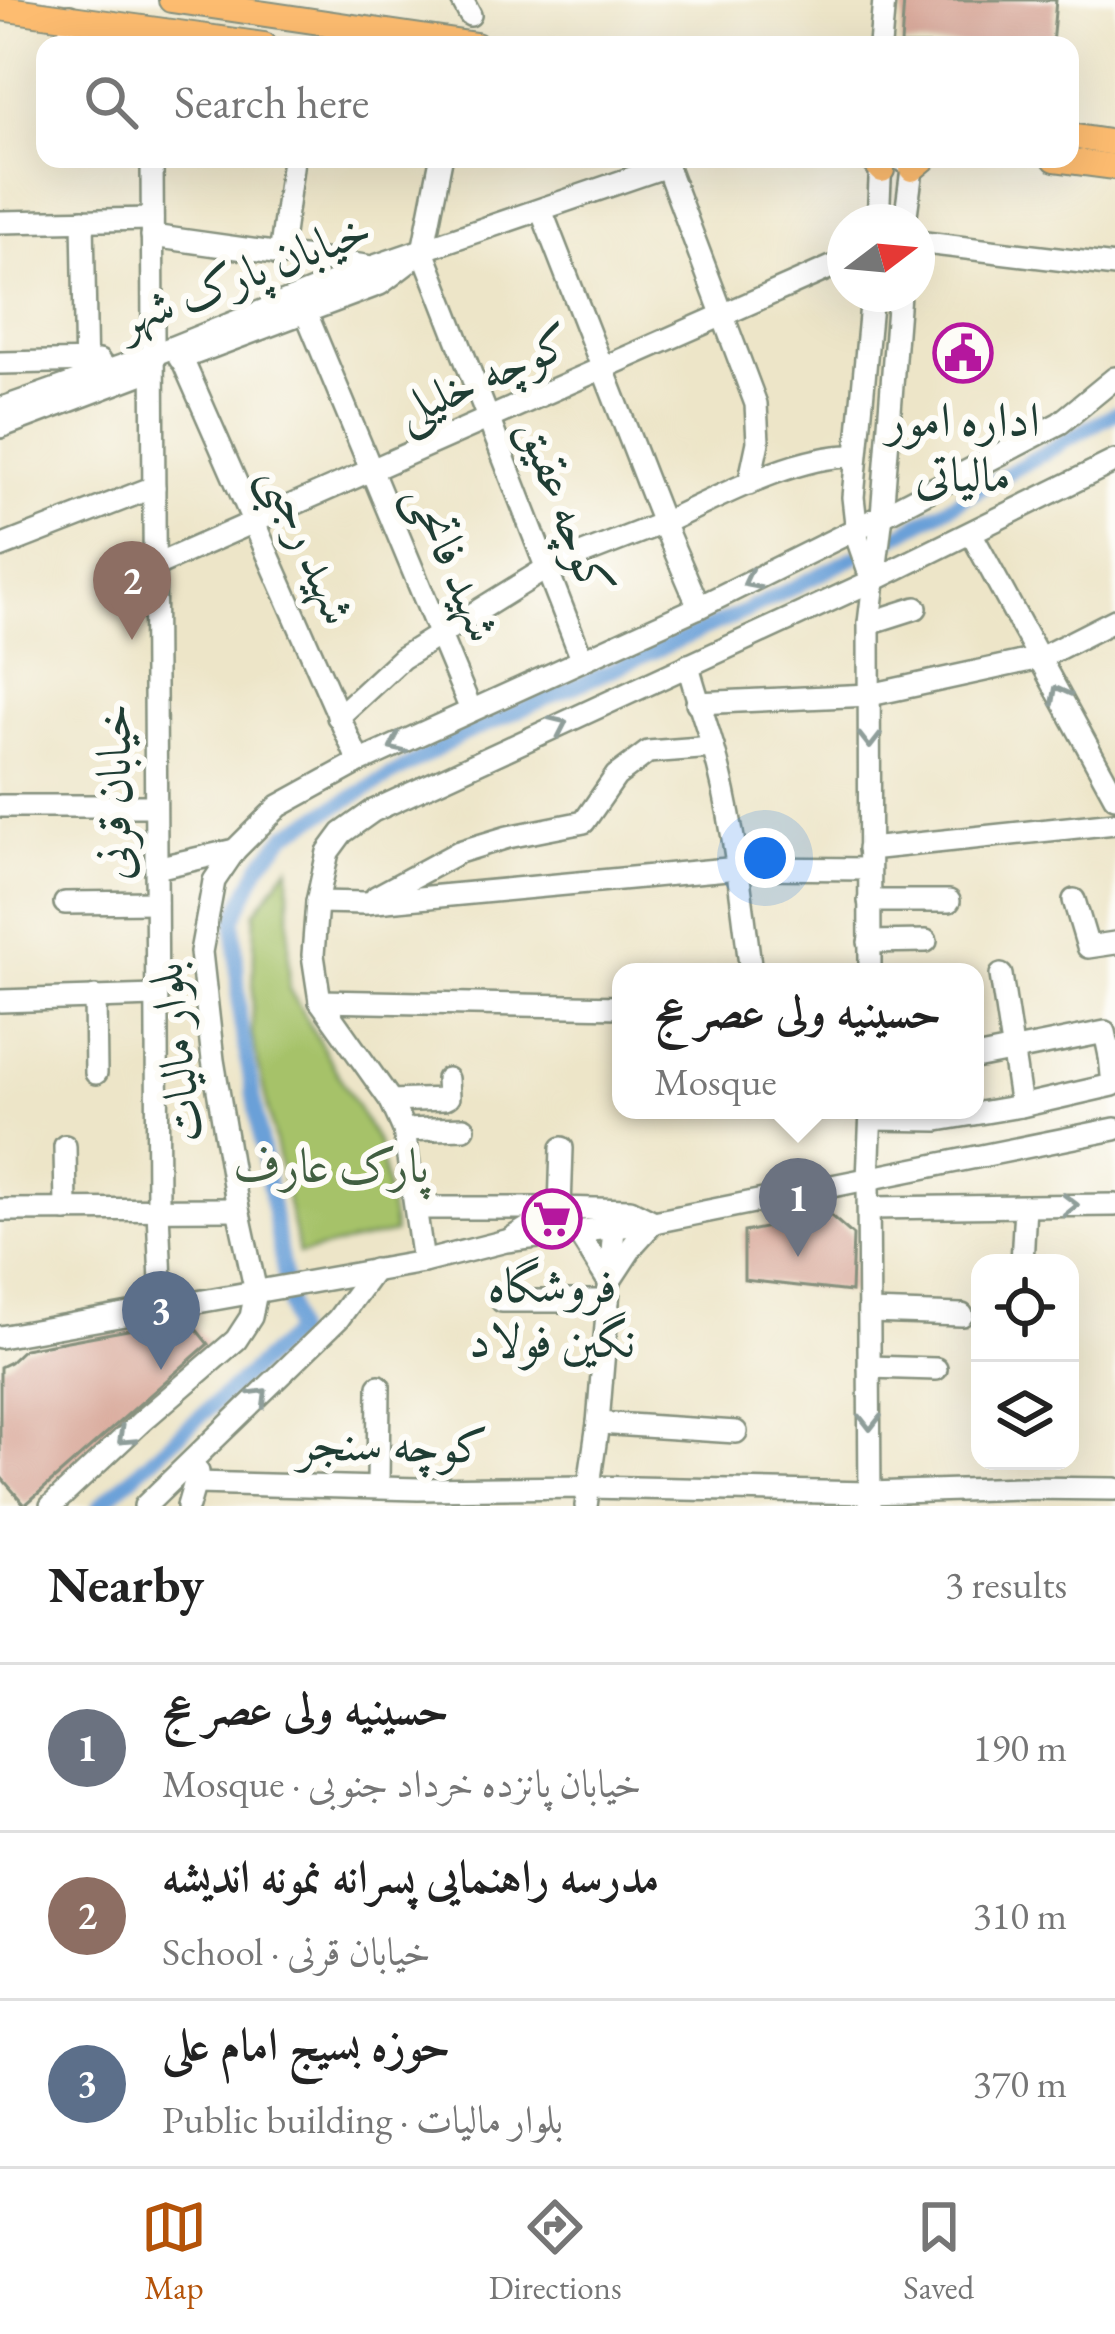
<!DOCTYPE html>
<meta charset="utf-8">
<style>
:root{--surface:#fff;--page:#f6f6f6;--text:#222;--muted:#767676;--line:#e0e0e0;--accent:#b45309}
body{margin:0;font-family:"EB Garamond",Amiri,serif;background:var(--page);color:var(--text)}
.controls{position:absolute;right:36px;bottom:36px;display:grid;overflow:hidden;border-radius:24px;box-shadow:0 12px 48px #0002}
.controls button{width:108px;height:108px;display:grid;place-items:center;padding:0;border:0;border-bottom:3px solid var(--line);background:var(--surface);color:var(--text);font:60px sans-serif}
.compass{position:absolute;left:827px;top:204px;width:108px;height:108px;border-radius:50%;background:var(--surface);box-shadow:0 12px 48px #0002;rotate:74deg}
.you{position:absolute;left:765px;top:858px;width:42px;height:42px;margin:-30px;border:9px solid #fff;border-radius:50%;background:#1a73e8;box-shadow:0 0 0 18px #1a73e833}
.badge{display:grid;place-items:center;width:78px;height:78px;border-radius:50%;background:var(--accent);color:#fff;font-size:39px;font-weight:700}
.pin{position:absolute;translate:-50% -99px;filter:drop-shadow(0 3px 6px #0008)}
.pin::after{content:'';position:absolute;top:63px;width:42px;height:36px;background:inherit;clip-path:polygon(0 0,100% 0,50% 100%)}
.popup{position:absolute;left:612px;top:963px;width:372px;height:156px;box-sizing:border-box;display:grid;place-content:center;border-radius:24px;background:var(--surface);filter:drop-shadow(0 3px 9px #0005);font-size:39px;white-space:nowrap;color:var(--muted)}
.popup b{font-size:45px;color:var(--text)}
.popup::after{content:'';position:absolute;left:50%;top:100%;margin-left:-24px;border:24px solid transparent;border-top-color:var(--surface)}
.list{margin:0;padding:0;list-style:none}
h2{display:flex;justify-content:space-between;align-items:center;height:156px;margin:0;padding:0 48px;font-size:51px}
h2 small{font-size:39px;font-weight:400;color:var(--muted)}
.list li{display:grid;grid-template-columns:78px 1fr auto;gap:36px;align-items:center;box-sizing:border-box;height:168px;padding:0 48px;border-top:3px solid var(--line)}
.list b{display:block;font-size:45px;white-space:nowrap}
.list p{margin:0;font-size:39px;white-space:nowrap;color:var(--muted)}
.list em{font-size:39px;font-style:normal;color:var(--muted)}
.icon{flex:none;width:66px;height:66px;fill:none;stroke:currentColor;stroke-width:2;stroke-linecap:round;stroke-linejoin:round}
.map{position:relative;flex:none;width:1115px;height:1506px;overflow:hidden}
.search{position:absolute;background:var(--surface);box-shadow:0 12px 48px #0002;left:36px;right:36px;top:36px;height:132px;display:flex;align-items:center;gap:30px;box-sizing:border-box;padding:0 42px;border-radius:24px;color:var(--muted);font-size:45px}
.sheet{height:660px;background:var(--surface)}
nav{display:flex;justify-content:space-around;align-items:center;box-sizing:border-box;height:168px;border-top:3px solid var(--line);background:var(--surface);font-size:33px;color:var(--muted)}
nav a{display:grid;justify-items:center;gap:6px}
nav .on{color:var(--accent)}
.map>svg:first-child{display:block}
.green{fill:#a6c269;stroke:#62804e;stroke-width:3}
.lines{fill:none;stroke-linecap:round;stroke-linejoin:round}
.canal{stroke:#6ba0d8;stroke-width:15}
.building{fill:#d7a596}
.minor-casing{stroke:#86917e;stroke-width:26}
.major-casing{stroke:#86917e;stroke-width:28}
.minor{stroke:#fff;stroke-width:21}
.major{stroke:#fdbc70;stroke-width:24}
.oneway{stroke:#8f9e9a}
.labels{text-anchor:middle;stroke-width:12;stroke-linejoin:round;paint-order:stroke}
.street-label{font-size:48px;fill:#1f3d34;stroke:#fdfcf7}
.poi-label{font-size:48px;fill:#1f3d34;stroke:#fdfcf7}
.park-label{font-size:48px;fill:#415e41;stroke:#fdfcf7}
</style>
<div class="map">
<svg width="1115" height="1506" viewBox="0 0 1115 1506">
<rect width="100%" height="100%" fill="#fdfcf7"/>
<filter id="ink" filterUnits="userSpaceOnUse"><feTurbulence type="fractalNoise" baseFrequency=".00833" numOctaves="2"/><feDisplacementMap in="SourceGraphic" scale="24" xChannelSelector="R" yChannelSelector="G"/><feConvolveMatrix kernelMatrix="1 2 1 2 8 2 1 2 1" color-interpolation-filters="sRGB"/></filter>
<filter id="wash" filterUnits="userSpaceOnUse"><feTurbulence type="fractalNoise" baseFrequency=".004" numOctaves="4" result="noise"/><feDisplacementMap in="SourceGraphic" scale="48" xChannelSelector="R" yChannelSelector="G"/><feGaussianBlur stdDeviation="2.7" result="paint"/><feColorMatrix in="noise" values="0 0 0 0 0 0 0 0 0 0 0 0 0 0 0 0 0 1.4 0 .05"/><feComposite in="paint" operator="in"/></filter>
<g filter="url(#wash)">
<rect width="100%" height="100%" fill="#ede5c8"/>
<path class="green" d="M289,866V989L379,1145L394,1233L299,1254L252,1035L255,912Z"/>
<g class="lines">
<path class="canal" d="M99,1506L294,1333L240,1019L234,919L260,865L287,834L461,736L744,612L897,536L1115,413"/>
</g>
<g id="blocks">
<g class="building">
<path d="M904,0H1056L1052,45H901Z"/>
<path d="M830,1215L853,1235L851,1292L744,1280V1232Z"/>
<path d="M188,1319L208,1344L25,1505L0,1476V1367L10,1362L24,1349Z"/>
</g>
</g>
</g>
<g filter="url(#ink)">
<use href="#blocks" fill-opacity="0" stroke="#86917e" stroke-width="3"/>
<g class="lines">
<g class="minor-casing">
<g id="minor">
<path d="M462,0L470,15"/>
<path d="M70,45V16"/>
<path d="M880,45L884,0"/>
<path d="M152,159L158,1209L162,1308"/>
<path d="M664,159L756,404L758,442L749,484"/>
<path d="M899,159L904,160L912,169L905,222"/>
<path d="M541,210L663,523C717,498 796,454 856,456"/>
<path d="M83,220L86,377"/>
<path d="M0,222L152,219"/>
<path d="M878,222L881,159"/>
<path d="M152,236L366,266"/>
<path d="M917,242L1115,266"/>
<path d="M423,251L582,659"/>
<path d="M423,251L441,159"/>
<path d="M280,256L293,160"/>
<path d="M306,313L471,710"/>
<path d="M180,359L380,284L410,261"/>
<path d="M182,359L359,762"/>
<path d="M0,363L99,361"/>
<path d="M0,409L153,355L372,267L667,166"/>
<path d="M0,427L151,370"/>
<path d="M971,533L1115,797"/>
<path d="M0,547L154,487"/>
<path d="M154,566L845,261"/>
<path d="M872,581L858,541L853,497L872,294"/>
<path d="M869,623L916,608"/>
<path d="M688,665C695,693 705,719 713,747C734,819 741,897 751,972"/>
<path d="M697,703L870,695L1040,658L1115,620"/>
<path d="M338,717L402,658L547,568L663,523L699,607"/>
<path d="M0,806H155"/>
<path d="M869,849L1115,823"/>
<path d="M156,868L235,850"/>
<path d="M376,897L459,852L508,837L584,822L616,776L648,752L713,747"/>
<path d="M1074,900L1088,947L1115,943"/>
<path d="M869,901H949"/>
<path d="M317,902L365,903L738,868L869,869"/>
<path d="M65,903L156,902"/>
<path d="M869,942L926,941"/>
<path d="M870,972L869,623L882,515L899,294"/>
<path d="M1001,975L1021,1106L1113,1085L1110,1056"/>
<path d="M95,997L96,1073"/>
<path d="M0,1001L156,996"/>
<path d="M320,1001L621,1007"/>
<path d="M975,1058L1105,1032L1110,1056L1115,1055"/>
<path d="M391,1101L444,1099L448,1097L447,1079"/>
<path d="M871,1119L938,1120L1021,1106"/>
<path d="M404,1130L464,1128"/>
<path d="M65,1146L66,1210"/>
<path d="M562,1148L560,1208L630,1210L654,1222L634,1244L609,1282L577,1231"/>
<path d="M416,1208H560L512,1238"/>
<path d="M869,1208L1115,1205"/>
<path d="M0,1210L238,1209"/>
<path d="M423,1262L404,1130L391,1101L320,1001L313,955L317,902L328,852L342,833L373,811L872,581L1115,461"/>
<path d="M1022,1263L1025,1206"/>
<path d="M502,1301H608"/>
<path d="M869,1312L962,1315"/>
<path d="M0,1337L423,1262L506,1241L654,1222L1115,1129"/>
<path d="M869,1367L936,1369"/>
<path d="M598,1423L736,1432"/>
<path d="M196,1483L418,1489L588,1487L870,1493L1020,1488L1115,1489"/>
<path d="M378,1487L379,1386"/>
<path d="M870,1505L868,1179L871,1110"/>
<path d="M51,1506L142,1421L236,1340L251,1317L256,1292L238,1209L213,1060L201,952L214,881L235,850L279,806L359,762L699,607L856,529L1060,423L1115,378"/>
<path d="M145,1506L338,1319L374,1270"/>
<path d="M188,1506L198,1472"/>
<path d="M586,1506L598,1423L614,1228"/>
</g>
</g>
<g class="major-casing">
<g id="major">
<path d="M171,0L476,45"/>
<path d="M0,8L264,45"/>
<path d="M1070,136L1115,143"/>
<path d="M872,159L882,170"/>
<path d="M1055,159L1115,167"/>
<path d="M912,169L924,159"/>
</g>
</g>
<use href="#minor" class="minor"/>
<use href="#major" class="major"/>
</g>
<defs><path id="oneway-chevron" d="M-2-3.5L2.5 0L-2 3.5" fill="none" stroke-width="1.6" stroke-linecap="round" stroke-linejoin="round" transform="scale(3)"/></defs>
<g class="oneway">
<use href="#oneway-chevron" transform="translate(751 581) rotate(153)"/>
<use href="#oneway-chevron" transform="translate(1059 694) rotate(-118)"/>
<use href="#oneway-chevron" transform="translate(559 725) rotate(-25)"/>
<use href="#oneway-chevron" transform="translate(870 740) rotate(90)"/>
<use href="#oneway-chevron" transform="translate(397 745) rotate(155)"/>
<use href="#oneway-chevron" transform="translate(1070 1205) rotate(-1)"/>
<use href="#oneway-chevron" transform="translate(260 1396) rotate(-45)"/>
<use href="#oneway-chevron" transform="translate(870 1422) rotate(90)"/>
<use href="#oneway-chevron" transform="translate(125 1437) rotate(137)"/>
</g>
</g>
<defs>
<g id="civic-ring" transform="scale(3)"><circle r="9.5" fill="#fdfcf7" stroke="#b5179e" stroke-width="1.5"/><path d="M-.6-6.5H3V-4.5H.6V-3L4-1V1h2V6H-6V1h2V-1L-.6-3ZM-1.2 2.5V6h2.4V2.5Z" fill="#b5179e"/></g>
<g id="supermarket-ring" transform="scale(3)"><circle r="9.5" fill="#fdfcf7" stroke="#b5179e" stroke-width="1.5"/><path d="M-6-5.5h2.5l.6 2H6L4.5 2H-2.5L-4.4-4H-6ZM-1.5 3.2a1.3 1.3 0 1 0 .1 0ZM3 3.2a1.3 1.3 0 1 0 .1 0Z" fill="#b5179e"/></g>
</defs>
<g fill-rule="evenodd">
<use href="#civic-ring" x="963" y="353"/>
<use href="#supermarket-ring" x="552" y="1219"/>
</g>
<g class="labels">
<g class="street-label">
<text transform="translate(244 273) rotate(-21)" y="17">خیابان پارک شهر</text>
<text transform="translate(483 375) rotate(-24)" y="17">کوچه خلیلی</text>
<text transform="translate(567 507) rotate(69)" y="17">کوچه عقیق</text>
<text transform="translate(310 544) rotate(67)" y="17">شهید رجبی</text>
<text transform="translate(455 562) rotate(67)" y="17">شهید فاتحی</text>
<text transform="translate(113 792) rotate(-90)" y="17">خیابان قرنی</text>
<text transform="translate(175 1053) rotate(-97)" y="17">بلوار مالیات</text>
<text transform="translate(393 1444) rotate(1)" y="17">کوچه سنجر</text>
</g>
<g class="poi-label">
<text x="963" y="436">اداره امور<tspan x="963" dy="55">مالیاتی</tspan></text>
<text x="552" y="1302">فروشگاه<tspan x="552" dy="55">نگین فولاد</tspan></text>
</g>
<g class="park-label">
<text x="331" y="1182">پارک عارف</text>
</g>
</g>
</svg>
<div class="controls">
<button><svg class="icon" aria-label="locate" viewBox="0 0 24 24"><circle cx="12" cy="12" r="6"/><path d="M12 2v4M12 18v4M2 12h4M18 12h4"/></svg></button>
<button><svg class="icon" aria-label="layers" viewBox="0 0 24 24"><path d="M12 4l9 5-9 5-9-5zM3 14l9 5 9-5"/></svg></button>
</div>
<svg class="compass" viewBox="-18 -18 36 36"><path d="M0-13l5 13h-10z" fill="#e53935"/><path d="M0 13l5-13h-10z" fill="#767676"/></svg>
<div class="you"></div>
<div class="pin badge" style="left:798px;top:1257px;background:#6b7280">1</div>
<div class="popup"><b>حسینیه ولی عصر عج</b>Mosque</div>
<div class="pin badge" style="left:132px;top:640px;background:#8d6e63">2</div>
<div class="pin badge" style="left:161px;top:1370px;background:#5c6f8a">3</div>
<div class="search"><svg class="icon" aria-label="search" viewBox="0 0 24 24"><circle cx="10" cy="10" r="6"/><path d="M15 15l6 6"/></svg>Search here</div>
</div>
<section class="sheet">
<h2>Nearby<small>3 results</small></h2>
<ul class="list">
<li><span class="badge" style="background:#6b7280">1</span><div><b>حسینیه ولی عصر عج</b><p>Mosque · خیابان پانزده خرداد جنوبی</p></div><em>190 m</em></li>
<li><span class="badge" style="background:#8d6e63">2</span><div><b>مدرسه راهنمایی پسرانه نمونه اندیشه</b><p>School · خیابان قرنی</p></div><em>310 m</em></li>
<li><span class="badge" style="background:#5c6f8a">3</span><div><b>حوزه بسیج امام علی</b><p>Public building · بلوار مالیات</p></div><em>370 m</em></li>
</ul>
</section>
<nav>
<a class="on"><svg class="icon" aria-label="map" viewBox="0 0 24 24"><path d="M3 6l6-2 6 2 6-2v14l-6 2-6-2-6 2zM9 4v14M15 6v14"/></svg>Map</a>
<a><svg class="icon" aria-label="directions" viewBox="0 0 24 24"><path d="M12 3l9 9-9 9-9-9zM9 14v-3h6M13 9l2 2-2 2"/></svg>Directions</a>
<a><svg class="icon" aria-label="saved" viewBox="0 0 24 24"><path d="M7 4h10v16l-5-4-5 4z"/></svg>Saved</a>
</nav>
